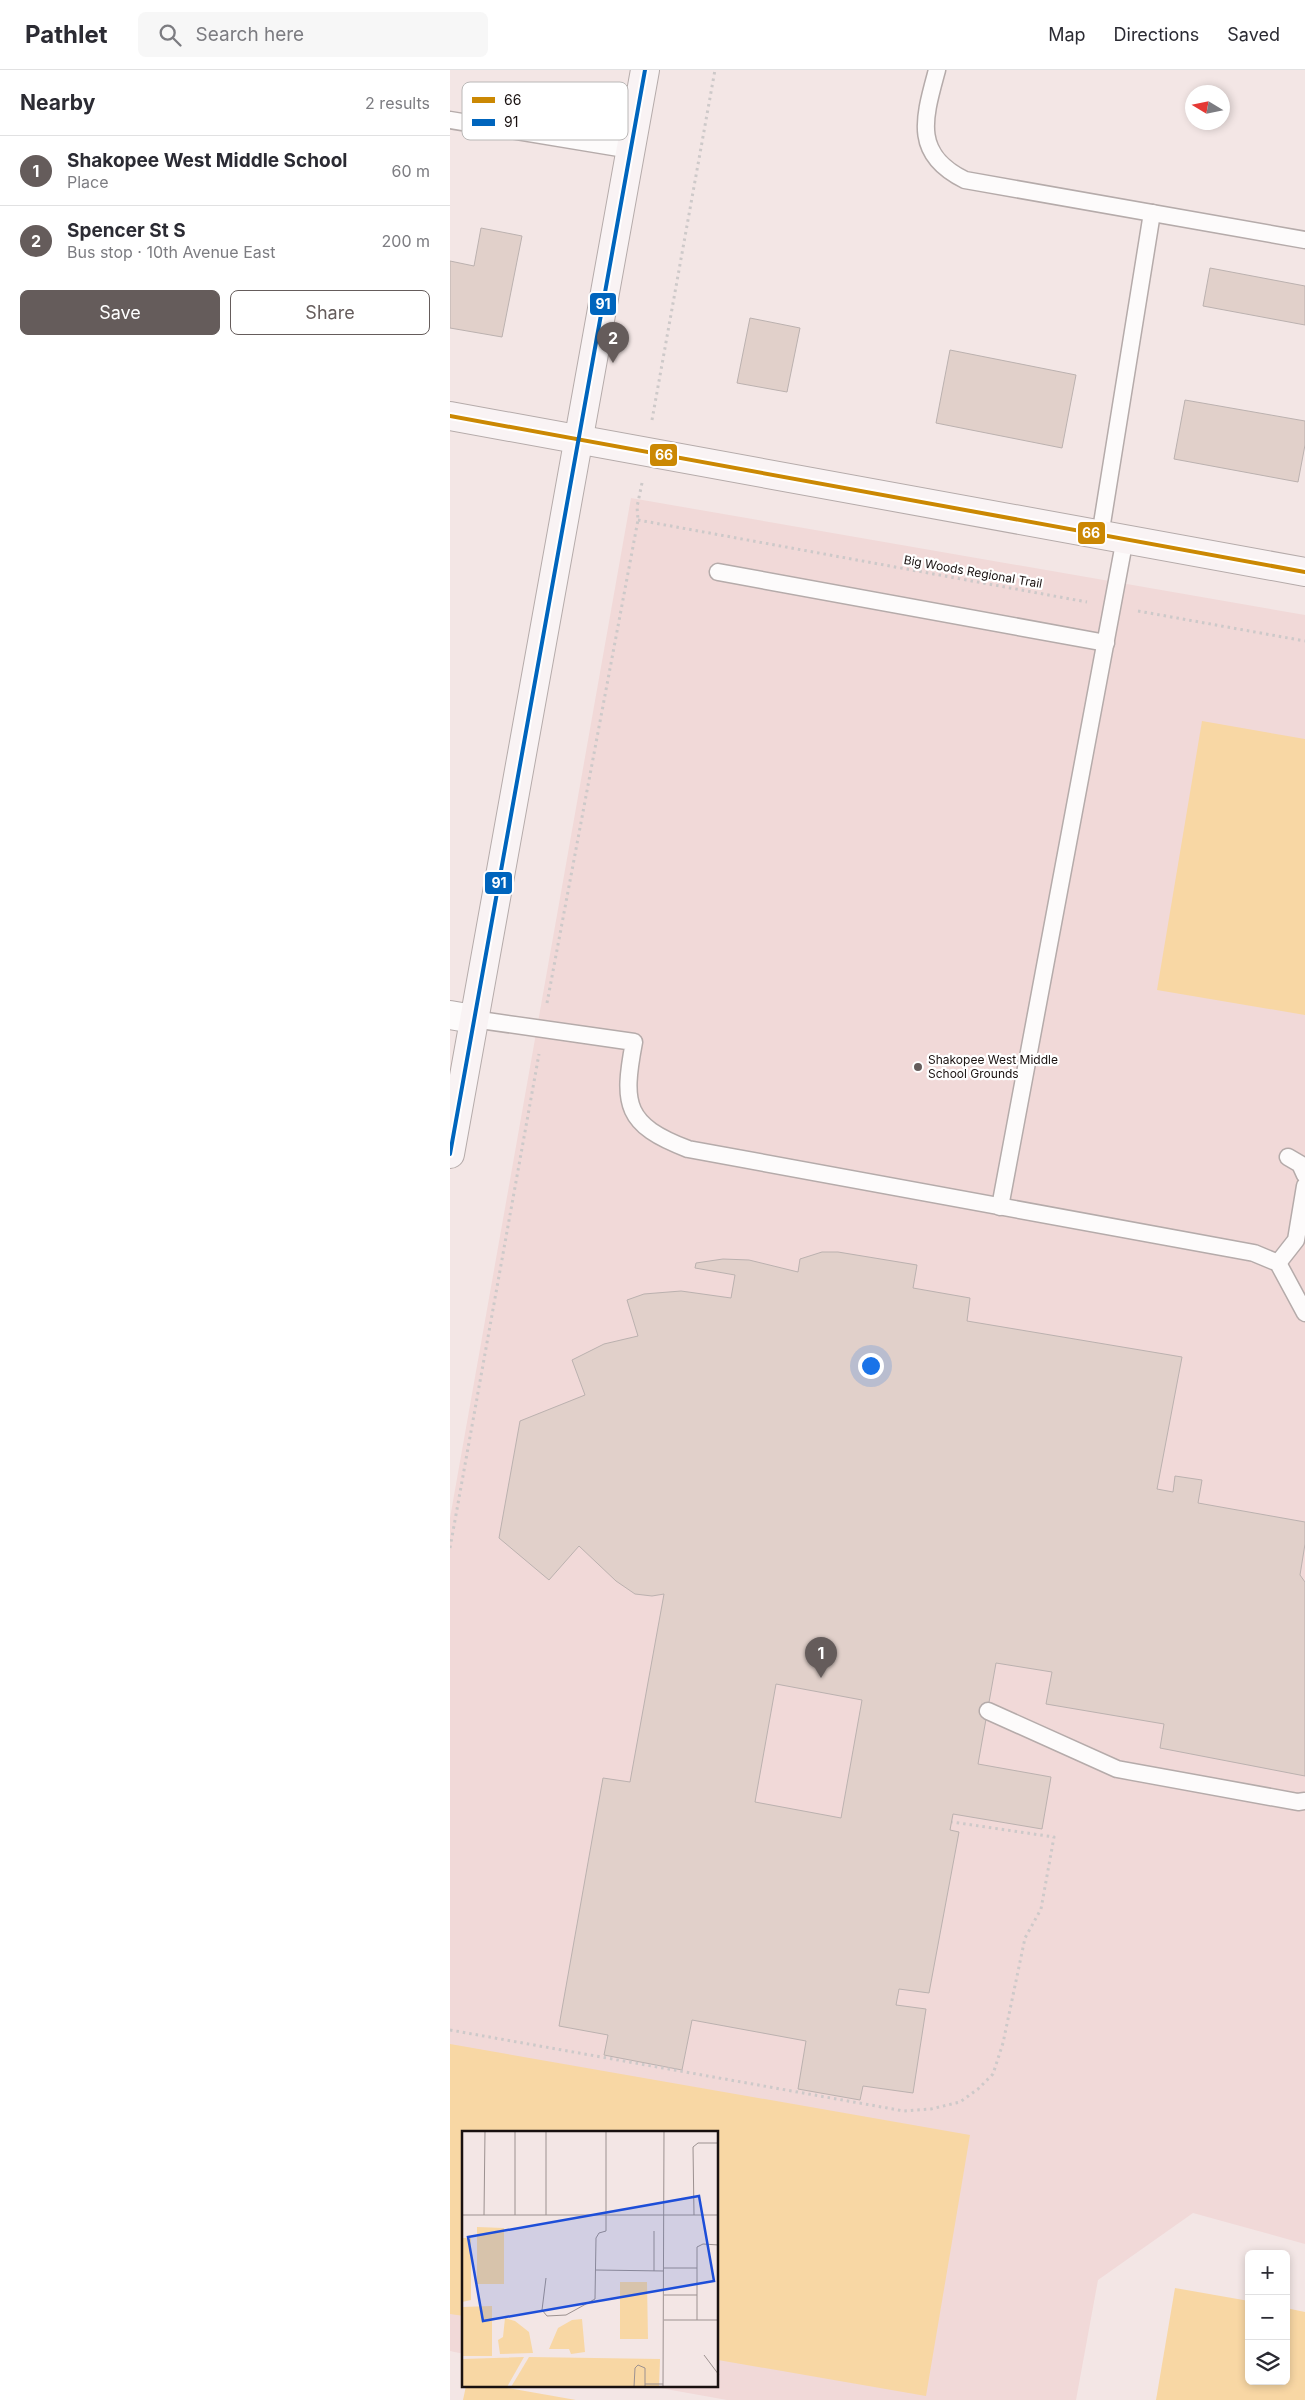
<!DOCTYPE html>
<meta charset="utf-8">
<style>
:root{--surface:#fff;--page:#f7f7f7;--text:#2b2b33;--muted:#7c7c81;--line:#e1e1e2;--accent:#655c5b}
body{margin:0;font-family:Inter,sans-serif;background:var(--page);color:var(--text)}
.controls{position:absolute;right:15px;bottom:15px;display:grid;overflow:hidden;border-radius:8px;box-shadow:0 2px 8px #0003}
.controls button{width:45px;height:45px;display:grid;place-items:center;padding:0;border:0;border-bottom:1px solid var(--line);background:var(--surface);color:var(--text);font:25px sans-serif}
.compass{position:absolute;left:735px;top:15px;width:45px;height:45px;border-radius:50%;background:var(--surface);box-shadow:0 2px 8px #0003;rotate:280deg}
.you{position:absolute;left:420px;top:1295px;width:18px;height:18px;margin:-12px;border:4px solid #fff;border-radius:50%;background:#1a73e8;box-shadow:0 0 0 8px #1a73e833}
.badge{display:grid;place-items:center;width:32px;height:32px;border-radius:50%;background:var(--accent);color:#fff;font-size:16px;font-weight:700}
.pin{position:absolute;translate:-50% -41px;filter:drop-shadow(0 1px 2px #0008)}
.pin::after{content:'';position:absolute;top:26px;width:18px;height:15px;background:inherit;clip-path:polygon(0 0,100% 0,50% 100%)}
.list{margin:0;padding:0;list-style:none}
h2{display:flex;justify-content:space-between;align-items:center;height:65px;margin:0;padding:0 20px;font-size:21px}
h2 small{font-size:16px;font-weight:400;color:var(--muted)}
.list li{display:grid;grid-template-columns:32px 1fr auto;gap:15px;align-items:center;box-sizing:border-box;height:70px;padding:0 20px;border-top:1px solid var(--line)}
.list b{display:block;font-size:19px;white-space:nowrap}
.list p{margin:0;font-size:16px;white-space:nowrap;color:var(--muted)}
.list em{font-size:16px;font-style:normal;color:var(--muted)}
.actions{display:flex;gap:10px;padding:15px 20px}
.actions a{flex:1;padding:11px 0;border:1px solid var(--accent);border-radius:8px;text-align:center;font-size:18px;color:var(--accent)}
.actions .main{background:var(--accent);color:#fff}
.icon{flex:none;width:28px;height:28px;fill:none;stroke:currentColor;stroke-width:2;stroke-linecap:round;stroke-linejoin:round}
.map{position:relative;flex:none;width:855px;height:2330px;overflow:hidden}
header{display:flex;align-items:center;gap:30px;box-sizing:border-box;height:70px;padding:0 25px;background:var(--surface);border-bottom:1px solid var(--line)}
header strong{font-size:24px}
nav{display:flex;gap:28px;margin-inline-start:auto;font-size:18px}
.search{width:350px;height:45px;background:var(--page);display:flex;align-items:center;gap:12px;box-sizing:border-box;padding:0 18px;border-radius:8px;color:var(--muted);font-size:19px}
main{display:flex}
aside{flex:1;background:var(--surface)}
.map>svg:first-child{display:block}
.built{fill:#f1d9d8}
.green{fill:#f8d7a4}
.building{fill:#e1d0ca;stroke:#bbb1af;fill-rule:evenodd}
.lines{fill:none;stroke-linecap:round;stroke-linejoin:round}
.lane-casing{stroke:#b5abaa;stroke-width:19}
.street-casing{stroke:#b5abaa;stroke-width:30}
.secondary-casing{stroke:#b5abaa;stroke-width:30}
.path{stroke:#cdc9c9;stroke-width:3;stroke-dasharray:2.5 4;stroke-linecap:butt}
.lane{stroke:#fdfbfb;stroke-width:16}
.street{stroke:#fdfbfb;stroke-width:28}
.secondary{stroke:#f9f3f4;stroke-width:28}
.bus-1-casing{stroke:#fff;stroke-width:8}
.bus-2-casing{stroke:#fff;stroke-width:8}
.bus-1{stroke:#cb8803;stroke-width:4}
.bus-2{stroke:#0065bd;stroke-width:4}
.poi-dot{fill:#655c5b;stroke:#fff;stroke-width:2}
.labels{text-anchor:middle;stroke-width:4.5;stroke-linejoin:round;paint-order:stroke}
.street-label{font-size:12px;fill:#191110;stroke:#fff}
.poi-label{font-size:12px;fill:#191110;stroke:#fff;text-anchor:start}
.inset-road{fill:none;stroke:#9c9190;stroke-width:1}
.view{fill:#1d4ed8;fill-opacity:0.15;stroke:#1d4ed8;stroke-width:2.5}
.inset-edge{fill:none;stroke:#191110;stroke-width:2.5}
.key{fill:#fff;stroke:#bab8b7;stroke-width:1}
.key-label{font-size:14px;fill:#191110}
.line-badge{stroke:#fff;stroke-width:2}
.badge-label{font-size:14px;text-anchor:middle;font-weight:bold;fill:#fff}
</style>
<header>
<strong>Pathlet</strong>
<div class="search"><svg class="icon" aria-label="search" viewBox="0 0 24 24"><circle cx="10" cy="10" r="6"/><path d="M15 15l6 6"/></svg>Search here</div>
<nav><a>Map</a><a>Directions</a><a>Saved</a></nav>
</header>
<main>
<aside>
<h2>Nearby<small>2 results</small></h2>
<ul class="list">
<li><span class="badge">1</span><div><b>Shakopee West Middle School</b><p>Place</p></div><em>60 m</em></li>
<li><span class="badge">2</span><div><b>Spencer St S</b><p>Bus stop · 10th Avenue East</p></div><em>200 m</em></li>
</ul>
<div class="actions"><a class="main">Save</a><a>Share</a></div>
</aside>
<div class="map">
<svg width="855" height="2330" viewBox="0 0 855 2330">
<rect width="100%" height="100%" fill="#f3e6e5"/>
<path class="built" d="M181,428L855,545V2174L743,2143L648,2210L626,2330H277L199,2316H268V2062H14V2284L0,2281V1448Z"/>
<g class="green">
<path d="M752,651L855,669V945L707,920Z"/>
<path d="M0,1974L520,2065L476,2326L268,2290V2062H14V2246L0,2244Z"/>
<path d="M725,2218L799,2231V2311H836V2238L855,2242V2330H706Z"/>
<path d="M16,2316H46L126,2330H13Z"/>
</g>
<g class="building">
<path d="M31,158L72,166L52,267L0,258V191L24,196Z"/>
<path d="M760,198L855,216V255L753,236Z"/>
<path d="M300,248L350,258L337,322L287,313Z"/>
<path d="M500,280L626,305L612,378L486,353Z"/>
<path d="M735,330L855,351V375L848,412L724,389Z"/>
<path d="M372,1182H388L467,1195L463,1218L520,1228L517,1251L732,1287L707,1419L723,1422L725,1406L752,1410L748,1433L855,1452V1474L850,1505L855,1512V1706L710,1678L714,1654L596,1634L602,1602L546,1593L528,1694L601,1707L592,1759L503,1744L500,1760L509,1762L479,1923L449,1919L446,1935L476,1939L463,2023L413,2016L410,2030L348,2019L356,1971L242,1950L232,2000L154,1985L158,1965L109,1956L153,1708L180,1712L214,1524L202,1526L185,1524L166,1511L129,1476L99,1510L49,1468L70,1351L135,1325L122,1290L154,1274L188,1266L177,1230L194,1224L231,1221L281,1228L285,1205L245,1198L246,1193L273,1189L299,1190L348,1202L350,1189ZM326,1614L412,1630L391,1748L305,1732Z"/>
</g>
<g class="lines">
<g class="lane-casing">
<g id="lane">
<path d="M487,0C474,48 462,84 515,110L855,170"/>
<path d="M0,50L181,80"/>
<path d="M650,466L702,143"/>
<path d="M268,502L656,573"/>
<path d="M23,949L184,972C172,1035 175,1055 238,1079L804,1183L828,1193L855,1243"/>
<path d="M838,1087L850,1094L855,1105"/>
<path d="M550,1137L675,468"/>
<path d="M828,1193L846,1170L855,1116"/>
<path d="M538,1641L667,1699L848,1732L855,1731"/>
</g>
</g>
<g class="street-casing">
<path id="street" d="M0,945L23,949"/>
</g>
<g class="secondary-casing">
<g id="secondary">
<path d="M0,346L855,502"/>
<path d="M0,1084L195,0"/>
</g>
</g>
<g class="path">
<path d="M202,350L265,0"/>
<path d="M188,450L637,532"/>
<path d="M688,541L855,571"/>
<path d="M97,933L188,450L187,437L192,413"/>
<path d="M0,1478L89,984"/>
<path d="M0,1960L454,2041L481,2039L510,2032L528,2019L543,2004L553,1973L575,1868L591,1839L604,1767L502,1752"/>
</g>
<use href="#lane" class="lane"/>
<use href="#street" class="street"/>
<use href="#secondary" class="secondary"/>
<g class="bus-1-casing">
<path id="bus-1" d="M0,346L855,502"/>
</g>
<g class="bus-2-casing">
<path id="bus-2" d="M0,1084L195,0"/>
</g>
<use href="#bus-1" class="bus-1"/>
<use href="#bus-2" class="bus-2"/>
</g>
<circle class="poi-dot" cx="468" cy="997" r="5"/>
<g class="labels">
<g class="street-label">
<text transform="translate(523 502) rotate(10)" y="4">Big Woods Regional Trail</text>
</g>
<g class="poi-label">
<text x="478" y="994">Shakopee West Middle<tspan x="478" dy="14">School Grounds</tspan></text>
</g>
</g>
<g transform="translate(12 2061)">
<rect width="256" height="256" fill="#f3e6e5"/>
<path d="M15,96L42,97V153H15ZM0,107H9V169L0,171ZM158,151H185L186,208H158ZM30,175V225H0V176ZM43,187L53,190L67,201L71,222L38,223L36,209L41,206ZM120,188L123,221L109,223L107,218H87L96,197L110,189ZM62,226L45,256H0V228ZM67,226L198,228L197,256H49Z" fill="#f8d7a4"/>
<path class="inset-road" d="M53,0V84M84,0V84M0,84H257M22,84L23,0M232,84L231,16L236,12H257M202,137H235M134,139L202,140M192,140V100M84,147L80,179L85,185L104,184L133,168L134,107L137,102L144,100V0M202,164H235M202,189H257M235,189V116L241,113L257,114M242,224L257,244M183,253H201M172,256L173,237L176,234L183,237V256M201,256L202,0"/>
<path class="view" d="M237,65L252,150L21,190L6,106Z"/>
<rect width="256" height="256" class="inset-edge"/>
</g>
<rect x="12" y="12" width="166" height="58" rx="8" class="key"/>
<rect x="22" y="27" width="23" height="6" fill="#cb8803"/>
<rect x="22" y="49" width="23" height="7" fill="#0065bd"/>
<g class="key-label">
<text x="54" y="35">66</text>
<text x="54" y="57">91</text>
</g>
<g class="line-badge">
<rect x="139" y="222" width="28" height="24" rx="5" fill="#0065bd"/>
<rect x="199" y="373" width="29" height="24" rx="5" fill="#cb8803"/>
<rect x="627" y="451" width="29" height="24" rx="5" fill="#cb8803"/>
<rect x="34" y="801" width="29" height="24" rx="5" fill="#0065bd"/>
</g>
<g class="badge-label">
<text x="153" y="239">91</text>
<text x="214" y="390">66</text>
<text x="641" y="468">66</text>
<text x="49" y="818">91</text>
</g>
</svg>
<div class="controls">
<button>+</button>
<button>−</button>
<button><svg class="icon" aria-label="layers" viewBox="0 0 24 24"><path d="M12 4l9 5-9 5-9-5zM3 14l9 5 9-5"/></svg></button>
</div>
<svg class="compass" viewBox="-18 -18 36 36"><path d="M0-13l5 13h-10z" fill="#e53935"/><path d="M0 13l5-13h-10z" fill="#7c7c81"/></svg>
<div class="you"></div>
<div class="pin badge" style="left:371px;top:1608px">1</div>
<div class="pin badge" style="left:163px;top:293px">2</div>
</div>
</main>
